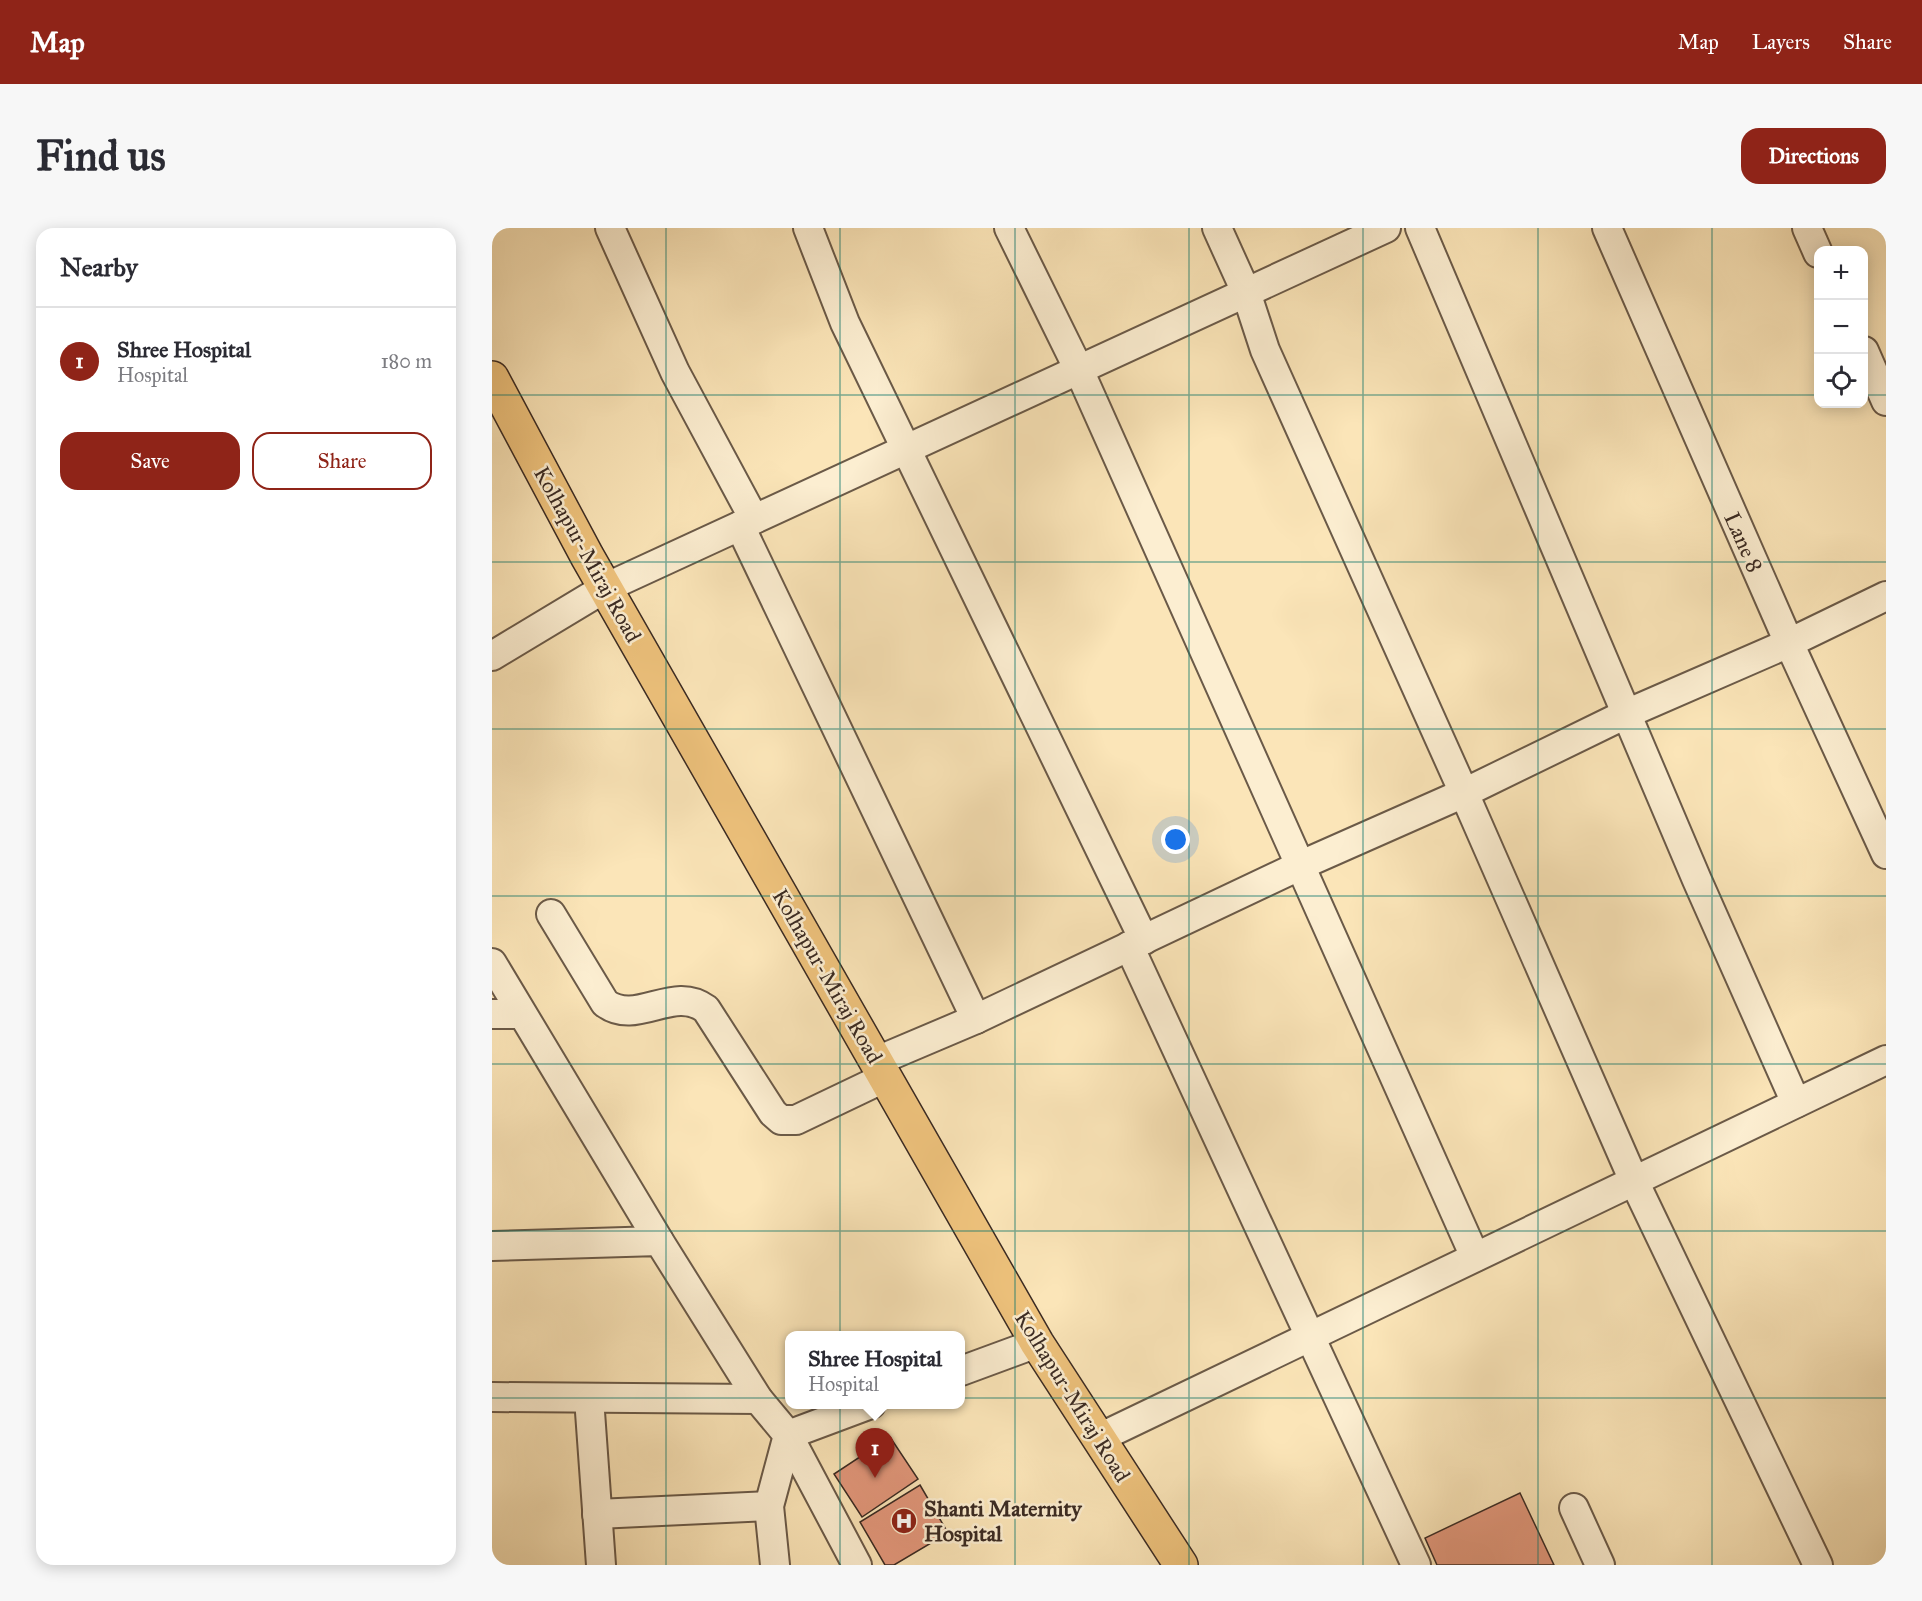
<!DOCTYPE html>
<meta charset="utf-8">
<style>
:root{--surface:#fff;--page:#f7f7f7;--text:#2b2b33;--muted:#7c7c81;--line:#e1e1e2;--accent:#8f2418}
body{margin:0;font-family:"IM FELL Great Primer",serif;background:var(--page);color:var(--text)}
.controls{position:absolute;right:18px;top:18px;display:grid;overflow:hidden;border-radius:12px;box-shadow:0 3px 15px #0003}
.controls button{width:54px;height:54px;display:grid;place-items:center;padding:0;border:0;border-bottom:2px solid var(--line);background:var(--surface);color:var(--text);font:30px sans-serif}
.you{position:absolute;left:684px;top:612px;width:21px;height:21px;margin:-15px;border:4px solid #fff;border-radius:50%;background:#1a73e8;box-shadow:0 0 0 9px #1a73e833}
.badge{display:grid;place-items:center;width:39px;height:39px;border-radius:50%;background:var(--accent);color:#fff;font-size:20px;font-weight:700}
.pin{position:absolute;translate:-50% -50px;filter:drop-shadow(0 2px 3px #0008)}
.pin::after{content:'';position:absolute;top:32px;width:21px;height:18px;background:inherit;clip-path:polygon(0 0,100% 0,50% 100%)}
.popup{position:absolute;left:293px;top:1103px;width:180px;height:78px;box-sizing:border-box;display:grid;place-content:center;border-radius:12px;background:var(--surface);filter:drop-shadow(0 2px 4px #0005);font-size:20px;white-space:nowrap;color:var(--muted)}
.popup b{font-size:22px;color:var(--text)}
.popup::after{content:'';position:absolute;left:50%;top:100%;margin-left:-12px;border:12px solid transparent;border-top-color:var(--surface)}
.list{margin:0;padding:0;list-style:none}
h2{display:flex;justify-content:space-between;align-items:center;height:78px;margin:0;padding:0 24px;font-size:26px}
h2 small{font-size:20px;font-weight:400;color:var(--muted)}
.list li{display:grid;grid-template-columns:39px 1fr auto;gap:18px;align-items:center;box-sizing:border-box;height:108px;padding:0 24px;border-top:2px solid var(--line)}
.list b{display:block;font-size:22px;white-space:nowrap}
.list p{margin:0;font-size:20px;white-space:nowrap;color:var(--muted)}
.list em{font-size:20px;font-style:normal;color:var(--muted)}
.actions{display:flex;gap:12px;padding:18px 24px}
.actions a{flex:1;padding:14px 0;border:2px solid var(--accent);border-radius:18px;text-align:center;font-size:21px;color:var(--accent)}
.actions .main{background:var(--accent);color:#fff}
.icon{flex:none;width:33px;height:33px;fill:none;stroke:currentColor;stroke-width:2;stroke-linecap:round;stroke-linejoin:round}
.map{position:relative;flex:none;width:1394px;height:1337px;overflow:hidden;border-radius:18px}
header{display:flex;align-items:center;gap:36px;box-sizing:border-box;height:84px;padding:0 30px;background:var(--accent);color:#fff}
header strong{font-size:28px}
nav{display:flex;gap:33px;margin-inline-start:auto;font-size:21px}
.intro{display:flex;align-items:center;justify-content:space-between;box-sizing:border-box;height:144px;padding:0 36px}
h1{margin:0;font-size:42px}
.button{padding:15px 27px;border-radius:18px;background:var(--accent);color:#fff;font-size:21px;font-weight:700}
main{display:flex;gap:36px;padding:0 36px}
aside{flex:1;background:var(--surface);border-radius:18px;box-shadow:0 3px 15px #0003}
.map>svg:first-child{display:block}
.building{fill:#e2977b;stroke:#3b2b23;stroke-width:1.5}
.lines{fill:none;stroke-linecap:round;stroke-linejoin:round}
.minor-casing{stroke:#6b5a48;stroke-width:32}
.highway-casing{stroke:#3b2b23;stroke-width:36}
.minor{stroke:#fceed1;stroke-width:28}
.highway{stroke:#eec27c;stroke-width:33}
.grid{fill:none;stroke:#0f766e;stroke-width:1.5;stroke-opacity:0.55}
.labels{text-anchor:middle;stroke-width:5;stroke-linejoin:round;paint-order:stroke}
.street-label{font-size:22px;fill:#3b2b23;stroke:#fceed1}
.poi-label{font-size:22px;font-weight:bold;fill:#3b2b23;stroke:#fceed1;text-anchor:start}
</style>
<header>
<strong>Map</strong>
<nav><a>Map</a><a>Layers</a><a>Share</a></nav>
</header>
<div class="intro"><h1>Find us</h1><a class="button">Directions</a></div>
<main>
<aside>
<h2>Nearby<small></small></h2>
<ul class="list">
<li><span class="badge">1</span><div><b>Shree Hospital</b><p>Hospital</p></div><em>180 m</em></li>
</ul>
<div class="actions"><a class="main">Save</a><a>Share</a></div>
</aside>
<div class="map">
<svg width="1394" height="1337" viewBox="0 0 1394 1337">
<rect width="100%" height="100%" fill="#fbe5b8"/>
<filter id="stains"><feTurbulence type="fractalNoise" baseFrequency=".00333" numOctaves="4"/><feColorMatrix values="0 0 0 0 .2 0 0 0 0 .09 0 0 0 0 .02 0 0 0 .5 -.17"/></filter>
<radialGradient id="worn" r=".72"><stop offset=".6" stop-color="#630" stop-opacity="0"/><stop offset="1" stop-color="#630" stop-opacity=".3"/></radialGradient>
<g class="building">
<path d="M398,1209L426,1251L370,1289L342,1246Z"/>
<path d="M428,1257L456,1305L402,1337H393L368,1294Z"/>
<path d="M1028,1265L1062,1337H945L933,1310Z"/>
</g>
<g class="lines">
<g class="minor-casing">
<g id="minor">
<path d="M118,0L183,144L262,291"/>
<path d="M316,0L353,95L652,712"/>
<path d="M517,0L587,142L983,1029"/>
<path d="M725,0L754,64L773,122L972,565L1142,953L1326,1337"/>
<path d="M928,0L1205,652L1304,875"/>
<path d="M1115,0L1297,415L1394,626"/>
<path d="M1315,0L1326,25"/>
<path d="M1372,123L1394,173"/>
<path d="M248,298L484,791"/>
<path d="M0,428L113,360L894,0"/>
<path d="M59,686L113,775C145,799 181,756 214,781L281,885L289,892H304L394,849"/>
<path d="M637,718L924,1337"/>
<path d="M0,735L167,1013"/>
<path d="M0,786H29"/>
<path d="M385,833L484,791L807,638L972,565L1134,486L1297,415L1394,368"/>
<path d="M0,1018L167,1013L266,1171L296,1207L277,1278L283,1337"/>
<path d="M469,1143L545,1115"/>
<path d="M0,1169L266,1171"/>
<path d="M97,1170L109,1337"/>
<path d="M607,1210L1394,832"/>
<path d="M1082,1280L1108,1337"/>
<path d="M105,1286L277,1278"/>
<path d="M365,1337L296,1207L379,1176"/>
</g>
</g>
<g class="highway-casing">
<path id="highway" d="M0,150L95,328L545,1115L689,1337"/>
</g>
<use href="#minor" class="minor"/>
<use href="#highway" class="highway"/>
</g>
<path class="grid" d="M174,0V1337M348,0V1337M523,0V1337M697,0V1337M871,0V1337M1046,0V1337M1220,0V1337M0,167H1326M1372,167H1394M0,334H1394M0,501H1394M0,668H1394M0,836H1394M0,1003H1394M0,1170H1394"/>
<defs>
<g id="hospital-disc" transform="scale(1.35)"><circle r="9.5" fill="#8f2418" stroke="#fceed1"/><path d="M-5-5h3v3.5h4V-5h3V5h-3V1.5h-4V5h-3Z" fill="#fff"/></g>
</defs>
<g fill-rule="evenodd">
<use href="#hospital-disc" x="412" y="1293"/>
</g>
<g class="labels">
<g class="street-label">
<text transform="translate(1252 314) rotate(66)" y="8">Lane 8</text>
<text transform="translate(96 326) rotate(61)" y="8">Kolhapur-Miraj Road</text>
<text transform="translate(336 748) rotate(60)" y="8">Kolhapur-Miraj Road</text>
<text transform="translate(581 1168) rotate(58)" y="8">Kolhapur-Miraj Road</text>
</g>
<g class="poi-label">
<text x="432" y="1288">Shanti Maternity<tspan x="432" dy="25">Hospital</tspan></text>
</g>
</g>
<rect width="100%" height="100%" filter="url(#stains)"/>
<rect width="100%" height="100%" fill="url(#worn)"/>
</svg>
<div class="controls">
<button>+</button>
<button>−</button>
<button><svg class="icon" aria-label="locate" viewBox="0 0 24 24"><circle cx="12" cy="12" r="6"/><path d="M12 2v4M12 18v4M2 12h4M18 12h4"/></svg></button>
</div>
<div class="you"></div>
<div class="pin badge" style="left:383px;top:1250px">1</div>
<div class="popup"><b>Shree Hospital</b>Hospital</div>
</div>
</main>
